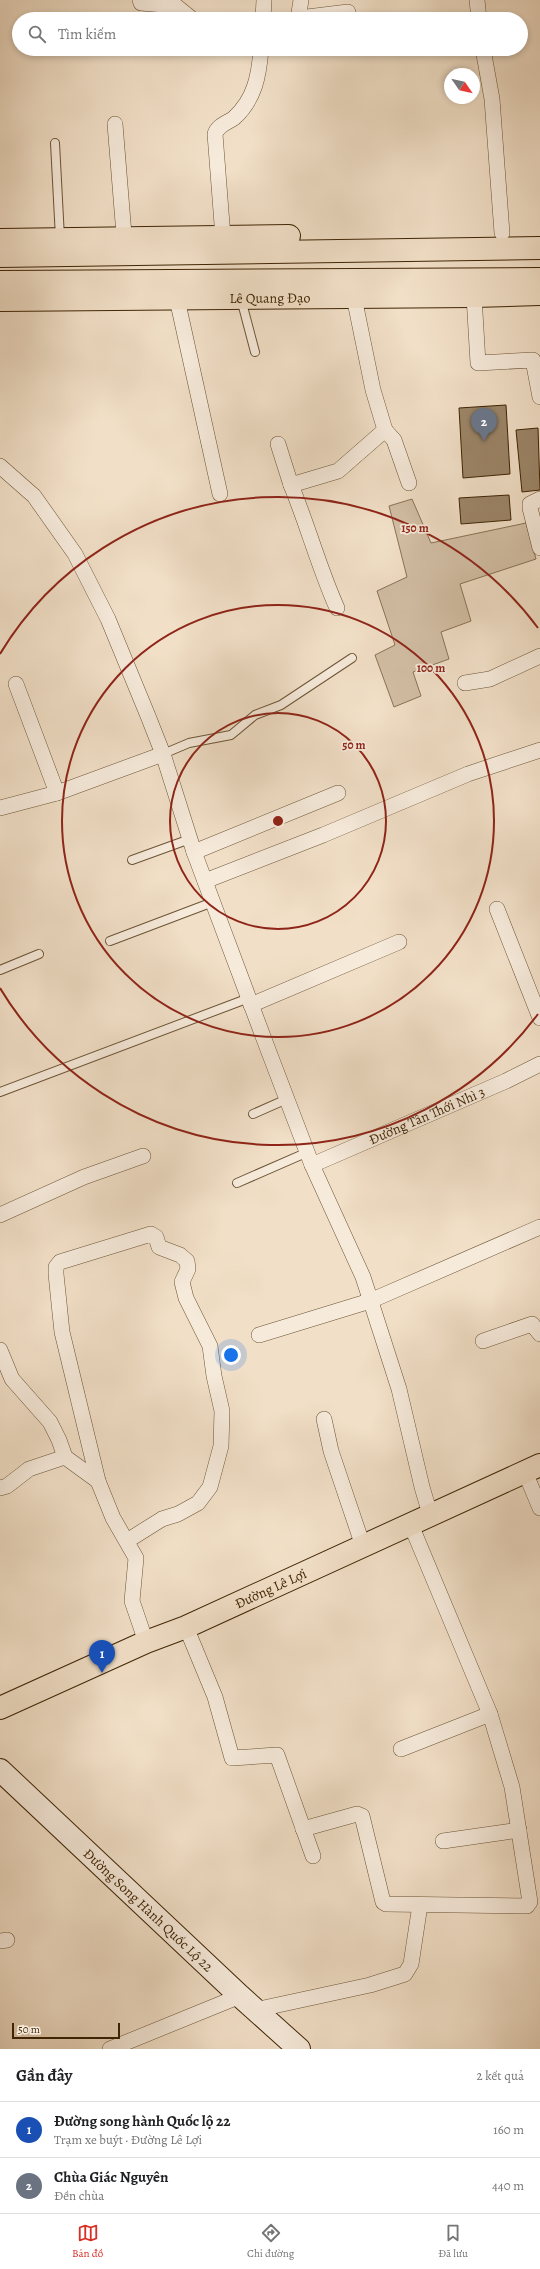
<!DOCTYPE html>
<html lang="vi">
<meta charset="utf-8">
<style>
:root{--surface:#fff;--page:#f6f6f6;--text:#202124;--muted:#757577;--line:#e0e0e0;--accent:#d93025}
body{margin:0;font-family:Alegreya,serif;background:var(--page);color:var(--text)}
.compass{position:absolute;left:444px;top:68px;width:36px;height:36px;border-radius:50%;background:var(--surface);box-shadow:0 2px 6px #0003;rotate:124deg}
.scale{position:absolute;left:12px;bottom:10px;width:108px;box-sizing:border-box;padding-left:4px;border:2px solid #3f2504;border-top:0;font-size:11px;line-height:14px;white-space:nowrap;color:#3f2504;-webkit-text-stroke:3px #f6eadb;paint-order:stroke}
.you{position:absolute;left:231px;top:1355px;width:14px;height:14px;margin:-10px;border:3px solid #fff;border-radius:50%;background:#1a73e8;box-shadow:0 0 0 6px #1a73e833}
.badge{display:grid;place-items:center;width:26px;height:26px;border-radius:50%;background:var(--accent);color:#fff;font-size:13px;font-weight:700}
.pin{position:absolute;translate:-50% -33px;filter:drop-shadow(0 1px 2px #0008)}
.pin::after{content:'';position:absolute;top:21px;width:14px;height:12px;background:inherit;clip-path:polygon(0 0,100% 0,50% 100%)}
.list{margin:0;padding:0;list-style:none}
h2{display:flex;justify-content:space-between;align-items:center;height:52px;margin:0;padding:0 16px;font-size:17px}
h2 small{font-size:13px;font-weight:400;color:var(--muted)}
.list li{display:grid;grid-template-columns:26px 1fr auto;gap:12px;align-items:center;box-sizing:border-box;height:56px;padding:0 16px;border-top:1px solid var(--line)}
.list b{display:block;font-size:15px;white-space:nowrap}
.list p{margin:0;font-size:13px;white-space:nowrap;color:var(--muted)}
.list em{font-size:13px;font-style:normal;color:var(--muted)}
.icon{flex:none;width:22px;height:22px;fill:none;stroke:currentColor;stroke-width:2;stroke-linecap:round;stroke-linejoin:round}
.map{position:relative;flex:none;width:540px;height:2049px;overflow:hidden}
.search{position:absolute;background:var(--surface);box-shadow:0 2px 6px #0003;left:12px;right:12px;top:12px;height:44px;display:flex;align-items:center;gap:10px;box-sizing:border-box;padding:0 14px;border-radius:22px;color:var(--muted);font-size:15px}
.sheet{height:164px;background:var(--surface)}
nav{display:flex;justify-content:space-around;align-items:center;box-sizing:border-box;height:56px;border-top:1px solid var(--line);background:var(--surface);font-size:11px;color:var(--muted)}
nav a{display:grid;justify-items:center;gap:2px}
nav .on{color:var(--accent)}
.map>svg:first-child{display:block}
.green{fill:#d3bfa6;stroke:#897255}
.building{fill:#9c8669;stroke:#3f2504}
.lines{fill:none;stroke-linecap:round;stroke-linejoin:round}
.lane-casing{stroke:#6c5435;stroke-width:10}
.street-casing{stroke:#6c5435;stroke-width:16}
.secondary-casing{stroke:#3f2504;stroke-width:24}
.primary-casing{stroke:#3f2504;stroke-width:24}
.highway-casing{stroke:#3f2504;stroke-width:24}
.lane{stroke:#f6eadb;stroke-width:8}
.street{stroke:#f6eadb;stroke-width:15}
.secondary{stroke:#f6eadb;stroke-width:22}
.primary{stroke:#f1dfc7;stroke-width:22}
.highway{stroke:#f1dfc7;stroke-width:22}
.ring{fill:none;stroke:#8f2418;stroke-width:2}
.labels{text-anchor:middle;stroke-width:3.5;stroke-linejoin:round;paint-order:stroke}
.street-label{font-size:14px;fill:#3f2504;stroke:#f6eadb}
.centre{fill:#8f2418;stroke:#f6eadb;stroke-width:2}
.ring-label{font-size:12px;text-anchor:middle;font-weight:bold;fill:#8f2418;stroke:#f6eadb;stroke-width:3.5;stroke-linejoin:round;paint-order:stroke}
</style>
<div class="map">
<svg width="540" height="2049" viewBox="0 0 540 2049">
<rect width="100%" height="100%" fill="#f1dfc7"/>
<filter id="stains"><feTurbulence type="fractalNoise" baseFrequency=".005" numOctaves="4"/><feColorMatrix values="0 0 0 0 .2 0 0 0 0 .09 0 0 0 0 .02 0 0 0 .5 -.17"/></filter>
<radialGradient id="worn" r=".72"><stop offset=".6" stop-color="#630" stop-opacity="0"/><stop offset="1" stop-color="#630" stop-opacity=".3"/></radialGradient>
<path class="green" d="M412,499L431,543L526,523L536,559L460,584L471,621L441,632L449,659L413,672L421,696L394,707L375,655L395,645L377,591L407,577L389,506Z"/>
<g class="building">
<path d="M506,405L510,474L463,478L459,408Z"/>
<path d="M538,428L540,490L522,492L516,430Z"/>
<path d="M509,495L511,520L461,524L459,498Z"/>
</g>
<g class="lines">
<g class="lane-casing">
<g id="lane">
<path d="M55,143L60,238"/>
<path d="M241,299L255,352"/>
<path d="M163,754L189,743L231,735L255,715L281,705L352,658"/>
<path d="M132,860L190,839"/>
<path d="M110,941L213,902"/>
<path d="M0,970L39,954"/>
<path d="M0,1092L249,998"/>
<path d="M253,1114L287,1099"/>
<path d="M237,1183L308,1152"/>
</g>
</g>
<g class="street-casing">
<g id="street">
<path d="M140,0L141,3L176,6L192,19"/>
<path d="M477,0L479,19"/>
<path d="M299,18L348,12"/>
<path d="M263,19L264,0"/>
<path d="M298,19L301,0"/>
<path d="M483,49L492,99L502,233"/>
<path d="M115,124L125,247"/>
<path d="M223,237L215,134C218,125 227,123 234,118C255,99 259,75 261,49"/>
<path d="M474,296L478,363L533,360L540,397"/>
<path d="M177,299L220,494"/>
<path d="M385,430L394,440L409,483"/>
<path d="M278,444L291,485L338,471L385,430L373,390L354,297"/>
<path d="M0,466L34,496L75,554L108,619L148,716L163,754L194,852L267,1047L312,1165L363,1277L399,1389L422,1487L430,1514"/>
<path d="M291,485C308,526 319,568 337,608"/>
<path d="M540,499L530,504V508L540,548"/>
<path d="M465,683L490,679L540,656"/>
<path d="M16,684L57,793L163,754"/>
<path d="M0,808L57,793"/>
<path d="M194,852L338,793"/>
<path d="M205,881L323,835L468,774L540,750"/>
<path d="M497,909L540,1018"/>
<path d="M251,1005L399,942"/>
<path id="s1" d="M312,1165L506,1081L540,1064"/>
<path d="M0,1215L84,1177L143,1156"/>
<path d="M259,1335L370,1301L540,1227"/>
<path d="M483,1341L532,1324L540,1334"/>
<path d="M0,1350L12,1379L50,1422L59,1440L65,1457L98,1481"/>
<path d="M324,1419L331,1451L363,1546"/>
<path d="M525,1472L540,1508"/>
<path d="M0,1488L7,1486L29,1469L65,1457"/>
<path d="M127,1541L162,1519L178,1514L198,1503L210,1487L221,1446L222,1411L214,1376L210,1346L186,1298L182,1282L188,1269L187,1261L180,1255L159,1247L156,1237L151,1234L60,1262L56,1267V1274L62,1332L98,1481L113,1518L136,1558L132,1601L146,1642"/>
<path d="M186,1627L215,1697L232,1758L277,1755L313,1856"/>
<path d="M401,1749L490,1714"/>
<path d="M303,1829L357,1814L362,1816L383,1902L386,1904L527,1906L530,1902L512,1787L490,1714L411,1525"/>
<path d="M443,1841L519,1830"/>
<path d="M0,1941L7,1940"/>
<path d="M255,2010L370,1985L405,1974L411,1964L420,1905"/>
<path d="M110,2049L240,1996"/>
</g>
</g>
<g class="secondary-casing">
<g id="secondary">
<path id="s2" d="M0,1770L240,1996L299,2049"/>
</g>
</g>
<g class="primary-casing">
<g id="primary">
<path id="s3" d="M0,1708L146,1642L186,1627L540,1465"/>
</g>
</g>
<g class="highway-casing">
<g id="highway">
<path d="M0,240L289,236"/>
<path d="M0,256L540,248"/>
<path d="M0,282L540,279"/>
<path id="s4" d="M0,300L474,296L540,294"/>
</g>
</g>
<use href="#lane" class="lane"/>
<use href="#street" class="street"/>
<use href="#secondary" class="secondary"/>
<use href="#primary" class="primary"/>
<use href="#highway" class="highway"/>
</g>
<g class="ring">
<circle cx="278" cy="821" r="108"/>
<circle cx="278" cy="821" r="216"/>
<path d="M538 1014A324 324 0 0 1 0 988M0 654A324 324 0 0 1 538 628"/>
</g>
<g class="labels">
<g class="street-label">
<text dy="5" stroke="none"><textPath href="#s4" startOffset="270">Lê Quang Đạo</textPath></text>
<text dy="5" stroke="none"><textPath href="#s1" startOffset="125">Đường Tân Thới Nhì 3</textPath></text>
<text dy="5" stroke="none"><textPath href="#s3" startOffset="296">Đường Lê Lợi</textPath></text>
<text dy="5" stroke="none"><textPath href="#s2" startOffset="204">Đường Song Hành Quốc Lộ 22</textPath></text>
</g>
</g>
<circle cx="278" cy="821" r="6" class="centre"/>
<g class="ring-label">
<text x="415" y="532">150 m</text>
<text x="431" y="672">100 m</text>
<text x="354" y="749">50 m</text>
</g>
<rect width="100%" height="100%" filter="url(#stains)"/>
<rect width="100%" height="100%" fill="url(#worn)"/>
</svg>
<svg class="compass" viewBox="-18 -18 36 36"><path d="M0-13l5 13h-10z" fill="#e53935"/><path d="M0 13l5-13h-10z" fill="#757577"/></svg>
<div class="scale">50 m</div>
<div class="you"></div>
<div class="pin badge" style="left:102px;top:1673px;background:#1a4fb4">1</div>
<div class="pin badge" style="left:484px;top:441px;background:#6b7280">2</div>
<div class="search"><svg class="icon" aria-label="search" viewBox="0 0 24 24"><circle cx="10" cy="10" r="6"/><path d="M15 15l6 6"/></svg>Tìm kiếm</div>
</div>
<section class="sheet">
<h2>Gần đây<small>2 kết quả</small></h2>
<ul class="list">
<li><span class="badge" style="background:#1a4fb4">1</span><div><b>Đường song hành Quốc lộ 22</b><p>Trạm xe buýt · Đường Lê Lợi</p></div><em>160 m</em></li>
<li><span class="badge" style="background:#6b7280">2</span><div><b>Chùa Giác Nguyên</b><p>Đền chùa</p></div><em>440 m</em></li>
</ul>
</section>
<nav>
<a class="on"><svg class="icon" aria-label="map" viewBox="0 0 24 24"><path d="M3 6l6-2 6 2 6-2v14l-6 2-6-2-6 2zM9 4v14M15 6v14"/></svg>Bản đồ</a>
<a><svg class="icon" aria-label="directions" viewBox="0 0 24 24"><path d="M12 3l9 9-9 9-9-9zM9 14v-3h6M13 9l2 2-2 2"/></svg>Chỉ đường</a>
<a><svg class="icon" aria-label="saved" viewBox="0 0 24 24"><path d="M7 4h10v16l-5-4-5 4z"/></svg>Đã lưu</a>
</nav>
